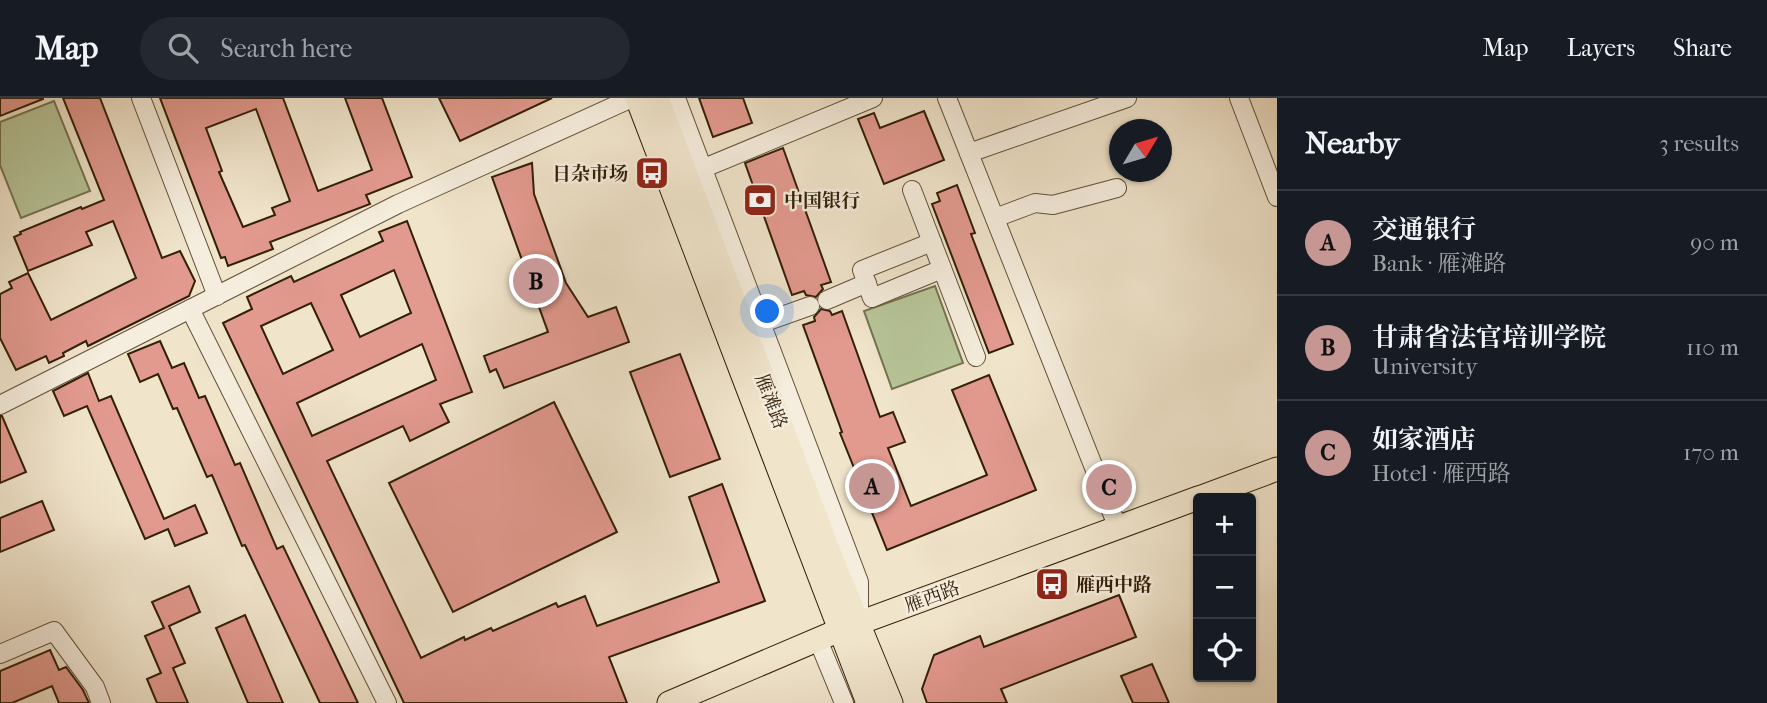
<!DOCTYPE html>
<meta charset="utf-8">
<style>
:root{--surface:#171b24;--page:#242831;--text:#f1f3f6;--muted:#9ea1a6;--line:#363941;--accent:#c59692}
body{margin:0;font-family:"IM FELL French Canon","Noto Serif SC",serif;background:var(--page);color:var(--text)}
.controls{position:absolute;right:21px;bottom:21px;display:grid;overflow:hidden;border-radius:7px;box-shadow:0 2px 5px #0004}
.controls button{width:63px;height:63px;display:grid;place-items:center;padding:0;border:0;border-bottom:2px solid var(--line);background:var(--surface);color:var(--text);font:35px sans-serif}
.compass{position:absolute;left:1109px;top:21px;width:63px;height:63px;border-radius:50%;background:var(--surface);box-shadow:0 2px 5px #0004;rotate:52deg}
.you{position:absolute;left:768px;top:214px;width:24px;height:24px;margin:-18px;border:5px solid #fff;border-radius:50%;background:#1a73e8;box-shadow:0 0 0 10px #1a73e833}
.badge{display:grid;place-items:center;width:46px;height:46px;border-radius:50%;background:var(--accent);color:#111;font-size:23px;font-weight:700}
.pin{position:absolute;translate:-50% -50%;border:4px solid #fff;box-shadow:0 2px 7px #0006}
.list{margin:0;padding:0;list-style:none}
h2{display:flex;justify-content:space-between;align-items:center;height:91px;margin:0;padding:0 28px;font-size:30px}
h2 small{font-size:23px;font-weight:400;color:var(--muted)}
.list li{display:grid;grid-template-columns:46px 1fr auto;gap:21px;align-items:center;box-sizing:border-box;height:105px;padding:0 28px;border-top:2px solid var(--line)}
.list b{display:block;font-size:26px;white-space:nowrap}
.list p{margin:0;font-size:23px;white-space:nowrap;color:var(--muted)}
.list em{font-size:23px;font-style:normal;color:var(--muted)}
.icon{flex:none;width:38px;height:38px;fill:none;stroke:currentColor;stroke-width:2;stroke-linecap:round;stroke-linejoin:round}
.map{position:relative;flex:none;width:1277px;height:605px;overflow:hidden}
header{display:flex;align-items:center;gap:42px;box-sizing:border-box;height:98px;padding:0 35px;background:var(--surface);border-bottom:2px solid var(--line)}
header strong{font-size:33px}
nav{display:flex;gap:38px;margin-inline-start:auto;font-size:24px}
.search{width:490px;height:63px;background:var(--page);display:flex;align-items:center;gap:18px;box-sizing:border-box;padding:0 24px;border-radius:38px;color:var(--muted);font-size:26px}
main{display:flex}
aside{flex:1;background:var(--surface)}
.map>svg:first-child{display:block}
.garden{fill:#b7c599;stroke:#747250;stroke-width:2}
.building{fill:#e2998e;stroke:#321f07;stroke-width:2;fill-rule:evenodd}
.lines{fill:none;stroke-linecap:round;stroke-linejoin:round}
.minor-casing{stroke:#625038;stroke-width:20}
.major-casing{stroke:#321f07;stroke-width:25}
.minor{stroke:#f5eddd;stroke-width:18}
.major{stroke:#f0e4cb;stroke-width:23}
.labels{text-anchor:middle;stroke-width:5;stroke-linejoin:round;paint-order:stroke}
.poi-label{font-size:19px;font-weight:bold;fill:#321f07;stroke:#f5eddd;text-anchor:start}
.street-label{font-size:19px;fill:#321f07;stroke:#f5eddd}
</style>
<header>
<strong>Map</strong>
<div class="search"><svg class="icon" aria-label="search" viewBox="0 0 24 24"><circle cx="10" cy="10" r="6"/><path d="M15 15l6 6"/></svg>Search here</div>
<nav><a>Map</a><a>Layers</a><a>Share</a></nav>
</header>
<main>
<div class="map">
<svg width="1277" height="605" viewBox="0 0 1277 605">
<rect width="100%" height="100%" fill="#f0e4cb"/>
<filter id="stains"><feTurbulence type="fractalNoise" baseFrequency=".00286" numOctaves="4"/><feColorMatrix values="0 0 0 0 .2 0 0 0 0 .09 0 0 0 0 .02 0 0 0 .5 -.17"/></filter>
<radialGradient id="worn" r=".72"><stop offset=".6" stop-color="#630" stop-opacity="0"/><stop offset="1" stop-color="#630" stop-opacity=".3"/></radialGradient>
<g class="garden">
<path d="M54,3L90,93L21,120L0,67V24Z"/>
<path d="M935,188L963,265L892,291L864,213Z"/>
</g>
<g class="building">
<path d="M0,0H43V1L0,18Z"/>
<path d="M63,0H100L162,160L180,153L195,183L189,198L88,248L86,243L63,255L64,258L49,265L46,258L16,272L0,240V196L12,190L9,184L28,175L51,222L136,180L113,123L86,134L92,147L28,173L14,139L21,136L20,134L81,109L82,111L104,102Z"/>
<path d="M160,0H283L318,93L372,72L345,0H382L412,79L366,97L370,106L270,144L273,151L228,168L225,159L221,160ZM256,11L290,103L272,110L275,117L243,129L219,74L222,73L206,30Z"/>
<path d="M439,0H552L460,43Z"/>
<path d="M699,0H743L752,25L713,39Z"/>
<path d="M924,13L944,62L884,86L858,21L874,15L880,30Z"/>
<path d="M783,50L831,184L821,187L823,191L816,199L806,197L804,193L792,197L745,65Z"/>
<path d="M532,65L534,96L566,185L588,219L616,209L629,244L504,290L496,271L490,274L484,258L548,234L492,79Z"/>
<path d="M957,87L975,135L971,136L1013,246L989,255L932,106L940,103L937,95Z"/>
<path d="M407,123L472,294L440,306L449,324L410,343L403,328L327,363L421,560L464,539L465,542L491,530L493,533L556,505L558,509L585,498L597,528L719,484L689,399L722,386L765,503L609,559L627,605H404L223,225L252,211L247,199L291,178L294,184L383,143L379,134ZM394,172L411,215L360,239L341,197ZM311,205L333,252L283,276L261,228ZM422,246L436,282L312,338L297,305Z"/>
<path d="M821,211L830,213L832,217L842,213L880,319L893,314L905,344L888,350L911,408L987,377L952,292L989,277L1036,392L887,452L840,335L842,334L803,227L815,223L814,219Z"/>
<path d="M160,243L172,270L184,265L199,300L205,298L235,367L240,365L277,451L283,448L358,605H320L245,447L242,448L212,377L207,379L177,310L173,311L158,276L140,284L128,256Z"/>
<path d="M680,256L720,361L670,379L630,274Z"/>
<path d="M88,275L99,303L111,298L164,421L195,407L207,435L175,448L168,431L145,441L87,308L64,318L53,293Z"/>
<path d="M554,304L617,434L453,514L389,385Z"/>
<path d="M0,318H2L26,374L0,385Z"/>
<path d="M42,403L54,432L0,454V420Z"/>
<path d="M189,488L200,514L169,528L185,565L173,570L188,605H157L147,581L161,575L145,538L164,530L152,504Z"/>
<path d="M1119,497L1136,539L1001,591L1007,605H927L922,591L934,557L980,538L984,549Z"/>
<path d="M245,517L283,605H248L216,530Z"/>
<path d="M50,552L59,572L66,569L83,592L89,605H59L52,588L12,605H0V573Z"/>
<path d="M1152,566L1169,605H1133L1121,578Z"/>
</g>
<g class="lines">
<g class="minor-casing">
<g id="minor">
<path d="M141,0L217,198"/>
<path d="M676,0L859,484V521"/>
<path d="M947,0L1118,430"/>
<path d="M1239,0L1277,99"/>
<path d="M969,55L1127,0"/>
<path d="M692,75L873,0"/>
<path d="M912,92L976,259"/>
<path d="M995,120L1035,105L1053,107L1117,90"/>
<path d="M932,144L862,172L872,200L942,171"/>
<path d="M827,202L867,185"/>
<path d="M190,211L387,605"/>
<path d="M751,229L810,208"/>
<path d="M0,307L398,106L632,0"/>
<path d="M818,542L844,605"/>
<path d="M0,556L54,533L95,589L101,605"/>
</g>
</g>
<g class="major-casing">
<g id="major">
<path d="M637,0L868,605"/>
<path d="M657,0L830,457L891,605"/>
<path d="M1199,400L1277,371"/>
<path d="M669,605L840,532L1198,400"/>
</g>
</g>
<use href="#minor" class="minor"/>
<use href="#major" class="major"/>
</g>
<defs>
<g id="bus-square" transform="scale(1.75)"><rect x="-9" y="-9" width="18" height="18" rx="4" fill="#8f2418" stroke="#f5eddd"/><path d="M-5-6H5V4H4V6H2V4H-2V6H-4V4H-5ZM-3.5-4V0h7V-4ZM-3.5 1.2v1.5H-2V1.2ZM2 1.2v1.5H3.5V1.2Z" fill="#fff"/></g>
<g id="bank-square" transform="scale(1.75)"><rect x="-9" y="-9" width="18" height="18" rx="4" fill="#8f2418" stroke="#f5eddd"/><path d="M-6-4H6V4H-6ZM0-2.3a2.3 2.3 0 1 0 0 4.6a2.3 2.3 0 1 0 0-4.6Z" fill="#fff"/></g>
</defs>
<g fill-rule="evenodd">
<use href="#bus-square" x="652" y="75"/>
<use href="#bank-square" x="760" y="102"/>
<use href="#bus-square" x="1052" y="486"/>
</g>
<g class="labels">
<g class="poi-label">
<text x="628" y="82" text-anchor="end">日杂市场</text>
<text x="784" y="109">中国银行</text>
<text x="1076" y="493">雁西中路</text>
</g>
<g class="street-label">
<text transform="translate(772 303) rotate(69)" y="7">雁滩路</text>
<text transform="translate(932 498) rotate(-20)" y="7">雁西路</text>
</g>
</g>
<rect width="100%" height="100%" filter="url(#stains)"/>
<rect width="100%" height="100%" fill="url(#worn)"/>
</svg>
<div class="controls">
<button>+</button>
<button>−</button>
<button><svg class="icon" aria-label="locate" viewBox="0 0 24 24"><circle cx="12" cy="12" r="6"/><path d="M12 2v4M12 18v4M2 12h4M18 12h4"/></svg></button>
</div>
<svg class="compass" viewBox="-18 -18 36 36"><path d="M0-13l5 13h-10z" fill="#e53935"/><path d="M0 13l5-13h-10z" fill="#9ea1a6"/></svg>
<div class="you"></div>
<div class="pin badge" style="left:872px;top:388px">A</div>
<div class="pin badge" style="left:536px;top:183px">B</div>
<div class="pin badge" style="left:1109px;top:389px">C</div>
</div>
<aside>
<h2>Nearby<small>3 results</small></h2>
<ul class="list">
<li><span class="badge">A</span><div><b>交通银行</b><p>Bank · 雁滩路</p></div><em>90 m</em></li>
<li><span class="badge">B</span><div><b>甘肃省法官培训学院</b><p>University</p></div><em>110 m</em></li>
<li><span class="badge">C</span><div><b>如家酒店</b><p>Hotel · 雁西路</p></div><em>170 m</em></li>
</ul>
</aside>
</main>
